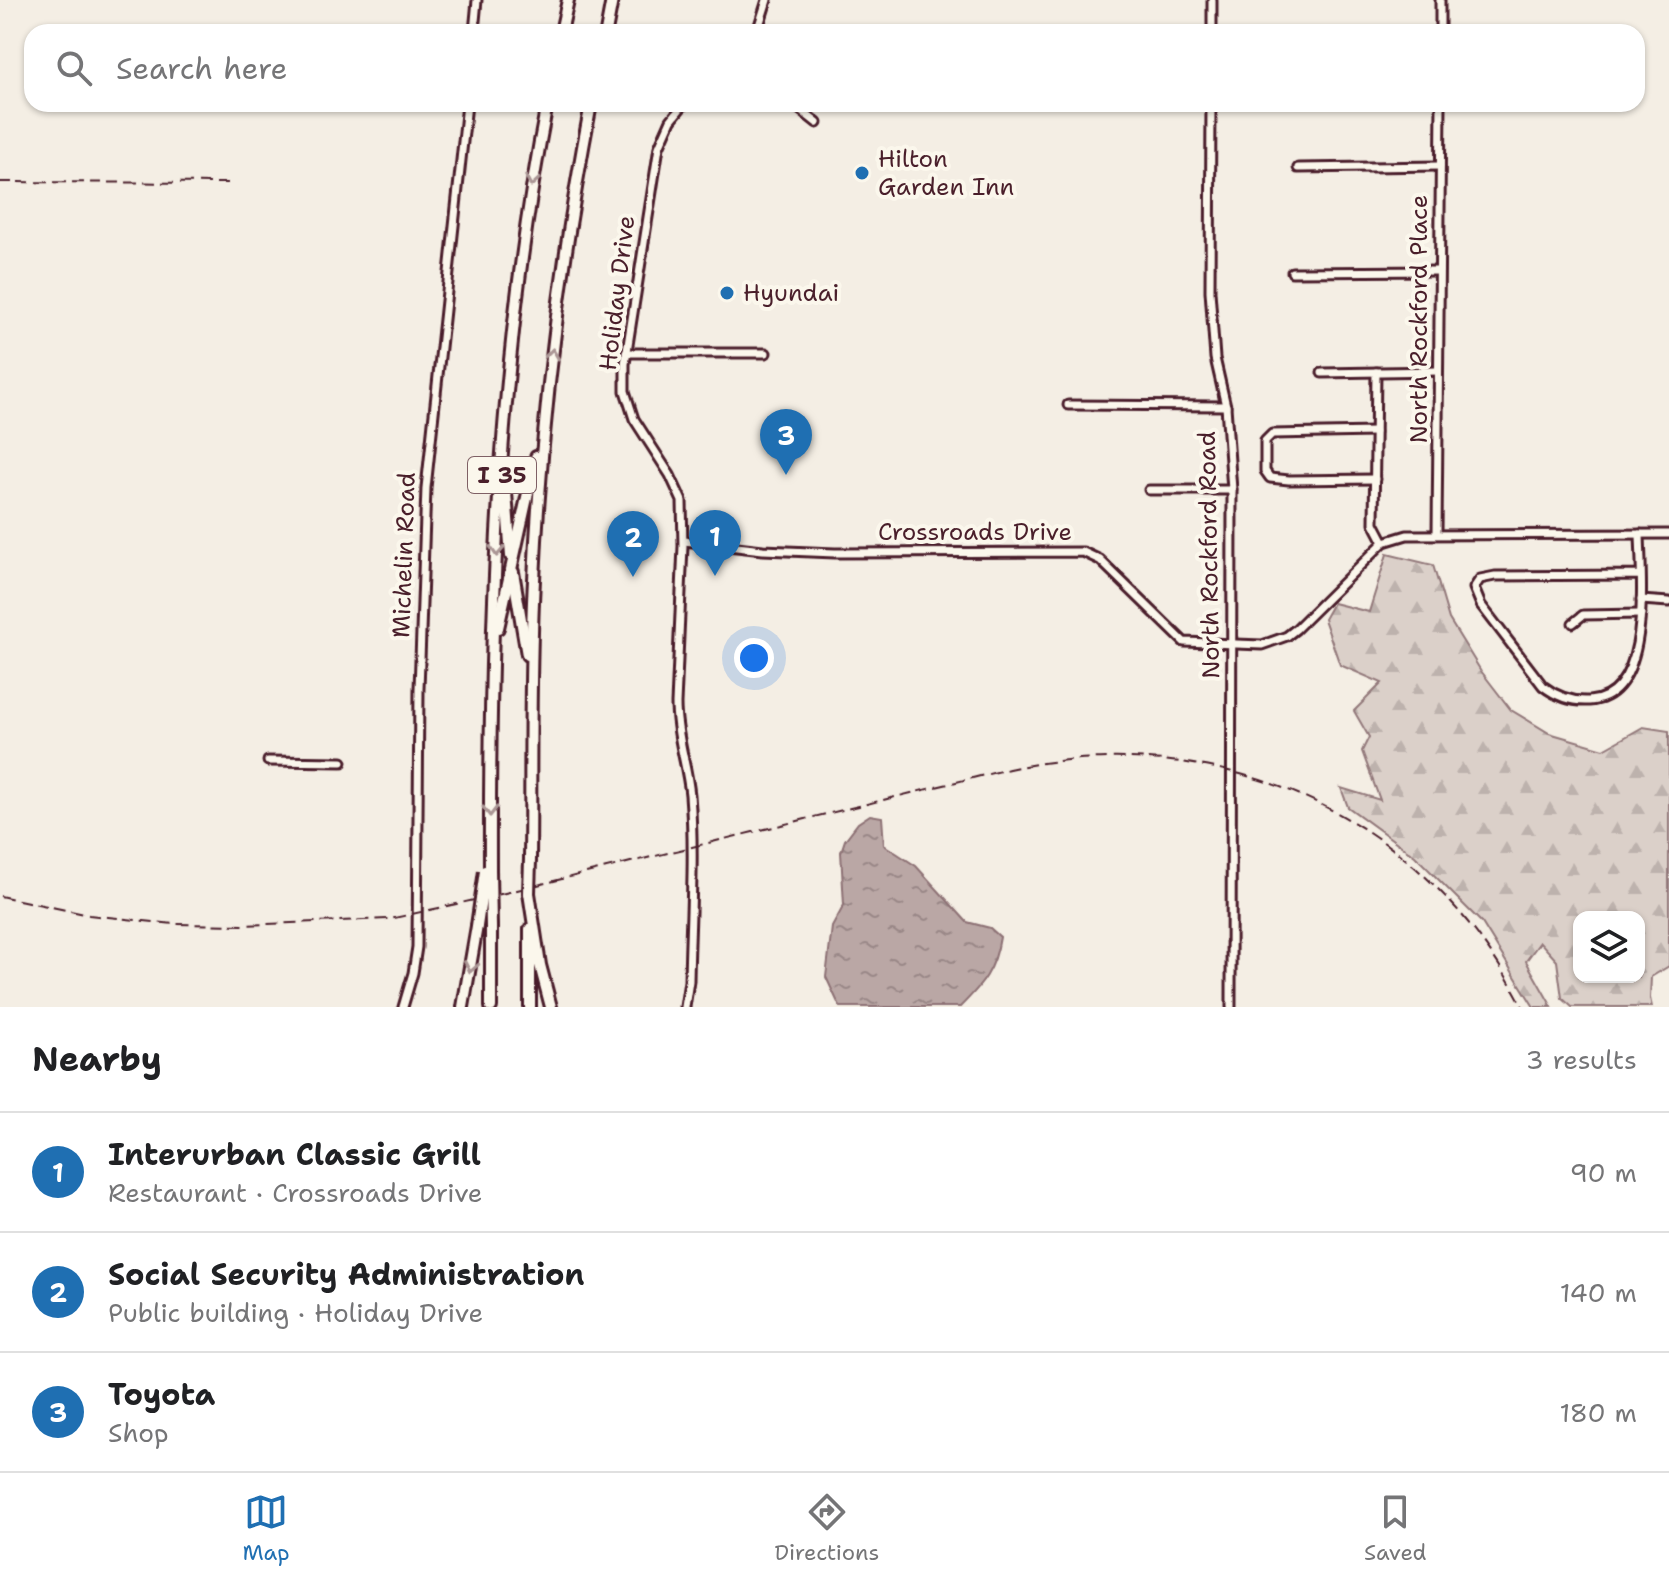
<!DOCTYPE html>
<meta charset="utf-8">
<style>
:root{--surface:#fff;--page:#f2f2f2;--text:#202124;--muted:#757577;--line:#e0e0e0;--accent:#1f6fb2}
body{margin:0;font-family:"Shantell Sans",sans-serif;background:var(--page);color:var(--text)}
.controls{position:absolute;right:24px;bottom:24px;display:grid;overflow:hidden;border-radius:16px;box-shadow:0 2px 6px #0004}
.controls button{width:72px;height:72px;display:grid;place-items:center;padding:0;border:0;border-bottom:2px solid var(--line);background:var(--surface);color:var(--text);font:40px sans-serif}
.you{position:absolute;left:754px;top:658px;width:28px;height:28px;margin:-20px;border:6px solid #fff;border-radius:50%;background:#1a73e8;box-shadow:0 0 0 12px #1a73e833}
.badge{display:grid;place-items:center;width:52px;height:52px;border-radius:50%;background:var(--accent);color:#fff;font-size:26px;font-weight:700}
.pin{position:absolute;translate:-50% -66px;filter:drop-shadow(0 2px 4px #0008)}
.pin::after{content:'';position:absolute;top:42px;width:28px;height:24px;background:inherit;clip-path:polygon(0 0,100% 0,50% 100%)}
.list{margin:0;padding:0;list-style:none}
h2{display:flex;justify-content:space-between;align-items:center;height:104px;margin:0;padding:0 32px;font-size:34px}
h2 small{font-size:26px;font-weight:400;color:var(--muted)}
.list li{display:grid;grid-template-columns:52px 1fr auto;gap:24px;align-items:center;box-sizing:border-box;height:120px;padding:0 32px;border-top:2px solid var(--line)}
.list b{display:block;font-size:30px;white-space:nowrap}
.list p{margin:0;font-size:26px;white-space:nowrap;color:var(--muted)}
.list em{font-size:26px;font-style:normal;color:var(--muted)}
.icon{flex:none;width:44px;height:44px;fill:none;stroke:currentColor;stroke-width:2;stroke-linecap:round;stroke-linejoin:round}
.map{position:relative;flex:none;width:1669px;height:1007px;overflow:hidden}
.search{position:absolute;background:var(--surface);box-shadow:0 2px 6px #0004;left:24px;right:24px;top:24px;height:88px;display:flex;align-items:center;gap:20px;box-sizing:border-box;padding:0 28px;border-radius:24px;color:var(--muted);font-size:30px}
.sheet{height:464px;background:var(--surface)}
nav{display:flex;justify-content:space-around;align-items:center;box-sizing:border-box;height:112px;border-top:2px solid var(--line);background:var(--surface);font-size:22px;color:var(--muted)}
nav a{display:grid;justify-items:center;gap:4px}
nav .on{color:var(--accent)}
.map>svg:first-child{display:block}
.forest{fill:url(#forest-firs);stroke:#92787a;stroke-width:2;fill-rule:evenodd}
.water{fill:url(#water-ripples);stroke:#8d7174;stroke-width:2}
.lines{fill:none;stroke-linecap:round;stroke-linejoin:round}
.minor-casing{stroke:#4a1f2b;stroke-width:13}
.highway-casing{stroke:#4a1f2b;stroke-width:16}
.minor{stroke:#fbf7ec;stroke-width:7}
.highway{stroke:#fbf7ec;stroke-width:10}
.rail{stroke:#4a1f2b;stroke-width:2;stroke-dasharray:12 6;stroke-linecap:butt}
.highway-bridge-casing{stroke:#4a1f2b;stroke-width:16;stroke-linecap:butt}
.highway-bridge{stroke:#fbf7ec;stroke-width:10}
.oneway{stroke:#ab9695}
.poi-dot{fill:#1f6fb2;stroke:#fbf7ec;stroke-width:3}
.labels{text-anchor:middle;stroke-width:8;stroke-linejoin:round;paint-order:stroke}
.shield{fill:#fbf7ec;stroke:#7f6065;stroke-width:2}
.shield-label{font-size:22px;font-weight:bold;fill:#4a1f2b}
.poi-label{font-size:24px;fill:#4a1f2b;stroke:#fbf7ec;text-anchor:start}
.street-label{font-size:24px;fill:#4a1f2b;stroke:#fbf7ec}
</style>
<div class="map">
<svg width="1669" height="1007" viewBox="0 0 1669 1007">
<defs>
<pattern id="forest-firs" width="22" height="20" patternUnits="userSpaceOnUse" patternTransform="scale(2)"><rect width="22" height="20" fill="#dbd0c9"/><path d="M5 1l3.5 6h-7zM16 11l3.5 6h-7z" fill="#bdb2ad"/></pattern>
<pattern id="water-ripples" width="26" height="14" patternUnits="userSpaceOnUse" patternTransform="scale(2)"><rect width="26" height="14" fill="#baa7a5"/><path d="M2 4q2-2 4 0t4 0M15 11q2-2 4 0t4 0" fill="none" stroke="#998787"/></pattern>
</defs>
<rect width="100%" height="100%" fill="#f4eee4"/>
<filter id="ink" filterUnits="userSpaceOnUse"><feTurbulence type="fractalNoise" baseFrequency=".0125" numOctaves="2"/><feDisplacementMap in="SourceGraphic" scale="16" xChannelSelector="R" yChannelSelector="G"/><feConvolveMatrix kernelMatrix="1 2 1 2 8 2 1 2 1" color-interpolation-filters="sRGB"/></filter>
<g filter="url(#ink)">
<path class="forest" d="M1387,554L1433,565L1449,619L1481,671L1511,710L1549,733L1604,749L1643,727L1669,731V966L1651,977L1650,998L1652,1007H1572L1562,998L1557,961L1540,942L1526,961L1552,1007H1534L1482,923L1415,856L1348,807L1341,788L1380,800L1362,751L1369,737L1354,711L1382,683L1340,665L1324,619L1333,603L1369,612ZM1579,917H1639V977H1579Z"/>
<path class="water" d="M870,815L882,817L884,845L916,866L967,922L990,928L1000,937C995,970 983,984 960,1007H840L826,977L832,927L844,905L841,852L845,840L858,823Z"/>
<g class="lines">
<g class="minor-casing">
<g id="minor">
<path d="M1440,0V32"/>
<path d="M474,32L477,0"/>
<path d="M757,32L767,0"/>
<path d="M1212,32V0"/>
<path d="M684,104L671,120L659,147L625,364V391L634,419L670,475L682,501L683,546L676,704C676,736 687,764 690,795C695,857 690,919 689,981L685,1007"/>
<path d="M793,104L817,123"/>
<path d="M1211,104L1210,291L1215,358L1226,406L1232,490L1231,1007"/>
<path d="M1298,168L1440,166"/>
<path d="M1292,272L1439,271"/>
<path d="M626,353H766"/>
<path d="M1376,372L1374,523L1384,542"/>
<path d="M1322,373L1438,371"/>
<path d="M1068,405L1226,406"/>
<path d="M1375,479L1289,480L1270,478L1265,471V441L1272,434L1375,432"/>
<path d="M1149,490H1232"/>
<path d="M1437,534L1441,104"/>
<path d="M1640,534C1641,578 1653,697 1589,701C1572,702 1556,696 1543,686L1481,605L1474,588L1480,579L1495,576L1640,575"/>
<path d="M684,541L763,550L835,553L1083,552L1100,560L1184,642L1262,645L1287,636L1296,629L1384,542L1407,535L1669,534"/>
<path d="M1641,600L1669,602"/>
<path d="M1573,623L1583,615L1641,614"/>
<path d="M268,761L342,762"/>
<path d="M403,1007L413,973L417,947L419,689L426,488L467,104"/>
</g>
</g>
<g class="highway-casing">
<g id="highway">
<path d="M561,32L568,0"/>
<path d="M606,32L612,0"/>
<path d="M506,493L511,556"/>
<path d="M513,572L527,655"/>
<path d="M498,628L536,457"/>
<path d="M530,860C531,767 529,674 534,580C541,420 561,261 591,104"/>
<path d="M490,870C489,614 498,356 547,104"/>
<path d="M529,893L540,965L551,1007"/>
<path d="M491,927V1007"/>
<path d="M463,1007L477,926"/>
<path d="M530,1007V929"/>
</g>
</g>
<use href="#minor" class="minor"/>
<use href="#highway" class="highway"/>
<g class="rail">
<path d="M0,182L234,183"/>
<path d="M0,896L89,915L173,924L246,925L390,919L505,893L1009,769C1221,725 1423,812 1523,1007"/>
</g>
<g class="highway-bridge-casing">
<g id="highway-bridge">
<path d="M490,870L491,927"/>
<path d="M529,893L530,860"/>
<path d="M477,926L485,871"/>
</g>
</g>
<use href="#highway-bridge" class="highway-bridge"/>
</g>
<defs><path id="oneway-chevron" d="M-2-3.5L2.5 0L-2 3.5" fill="none" stroke-width="1.6" stroke-linecap="round" stroke-linejoin="round" transform="scale(2)"/></defs>
<g class="oneway">
<use href="#oneway-chevron" transform="translate(532 181) rotate(100)"/>
<use href="#oneway-chevron" transform="translate(552 354) rotate(-83)"/>
<use href="#oneway-chevron" transform="translate(497 551) rotate(93)"/>
<use href="#oneway-chevron" transform="translate(490 811) rotate(90)"/>
<use href="#oneway-chevron" transform="translate(471 967) rotate(101)"/>
</g>
</g>
<g class="poi-dot">
<circle cx="862" cy="173" r="8"/>
<circle cx="727" cy="293" r="8"/>
</g>
<g class="labels">
<rect class="shield" x="468" y="457" width="68" height="36" rx="6"/>
<g class="shield-label">
<text x="502" y="483">I 35</text>
</g>
<g class="poi-label">
<text x="878" y="167">Hilton<tspan x="878" dy="28">Garden Inn</tspan></text>
<text x="743" y="301">Hyundai</text>
</g>
<g class="street-label">
<text transform="translate(617 293) rotate(-83)" y="8">Holiday Drive</text>
<text transform="translate(1419 319) rotate(-90)" y="8">North Rockford Place</text>
<text x="975" y="540">Crossroads Drive</text>
<text transform="translate(404 555) rotate(-88)" y="8">Michelin Road</text>
<text transform="translate(1209 555) rotate(-91)" y="8">North Rockford Road</text>
</g>
</g>
</svg>
<div class="controls">
<button><svg class="icon" aria-label="layers" viewBox="0 0 24 24"><path d="M12 4l9 5-9 5-9-5zM3 14l9 5 9-5"/></svg></button>
</div>
<div class="you"></div>
<div class="pin badge" style="left:715px;top:576px">1</div>
<div class="pin badge" style="left:633px;top:577px">2</div>
<div class="pin badge" style="left:786px;top:475px">3</div>
<div class="search"><svg class="icon" aria-label="search" viewBox="0 0 24 24"><circle cx="10" cy="10" r="6"/><path d="M15 15l6 6"/></svg>Search here</div>
</div>
<section class="sheet">
<h2>Nearby<small>3 results</small></h2>
<ul class="list">
<li><span class="badge">1</span><div><b>Interurban Classic Grill</b><p>Restaurant · Crossroads Drive</p></div><em>90 m</em></li>
<li><span class="badge">2</span><div><b>Social Security Administration</b><p>Public building · Holiday Drive</p></div><em>140 m</em></li>
<li><span class="badge">3</span><div><b>Toyota</b><p>Shop</p></div><em>180 m</em></li>
</ul>
</section>
<nav>
<a class="on"><svg class="icon" aria-label="map" viewBox="0 0 24 24"><path d="M3 6l6-2 6 2 6-2v14l-6 2-6-2-6 2zM9 4v14M15 6v14"/></svg>Map</a>
<a><svg class="icon" aria-label="directions" viewBox="0 0 24 24"><path d="M12 3l9 9-9 9-9-9zM9 14v-3h6M13 9l2 2-2 2"/></svg>Directions</a>
<a><svg class="icon" aria-label="saved" viewBox="0 0 24 24"><path d="M7 4h10v16l-5-4-5 4z"/></svg>Saved</a>
</nav>
